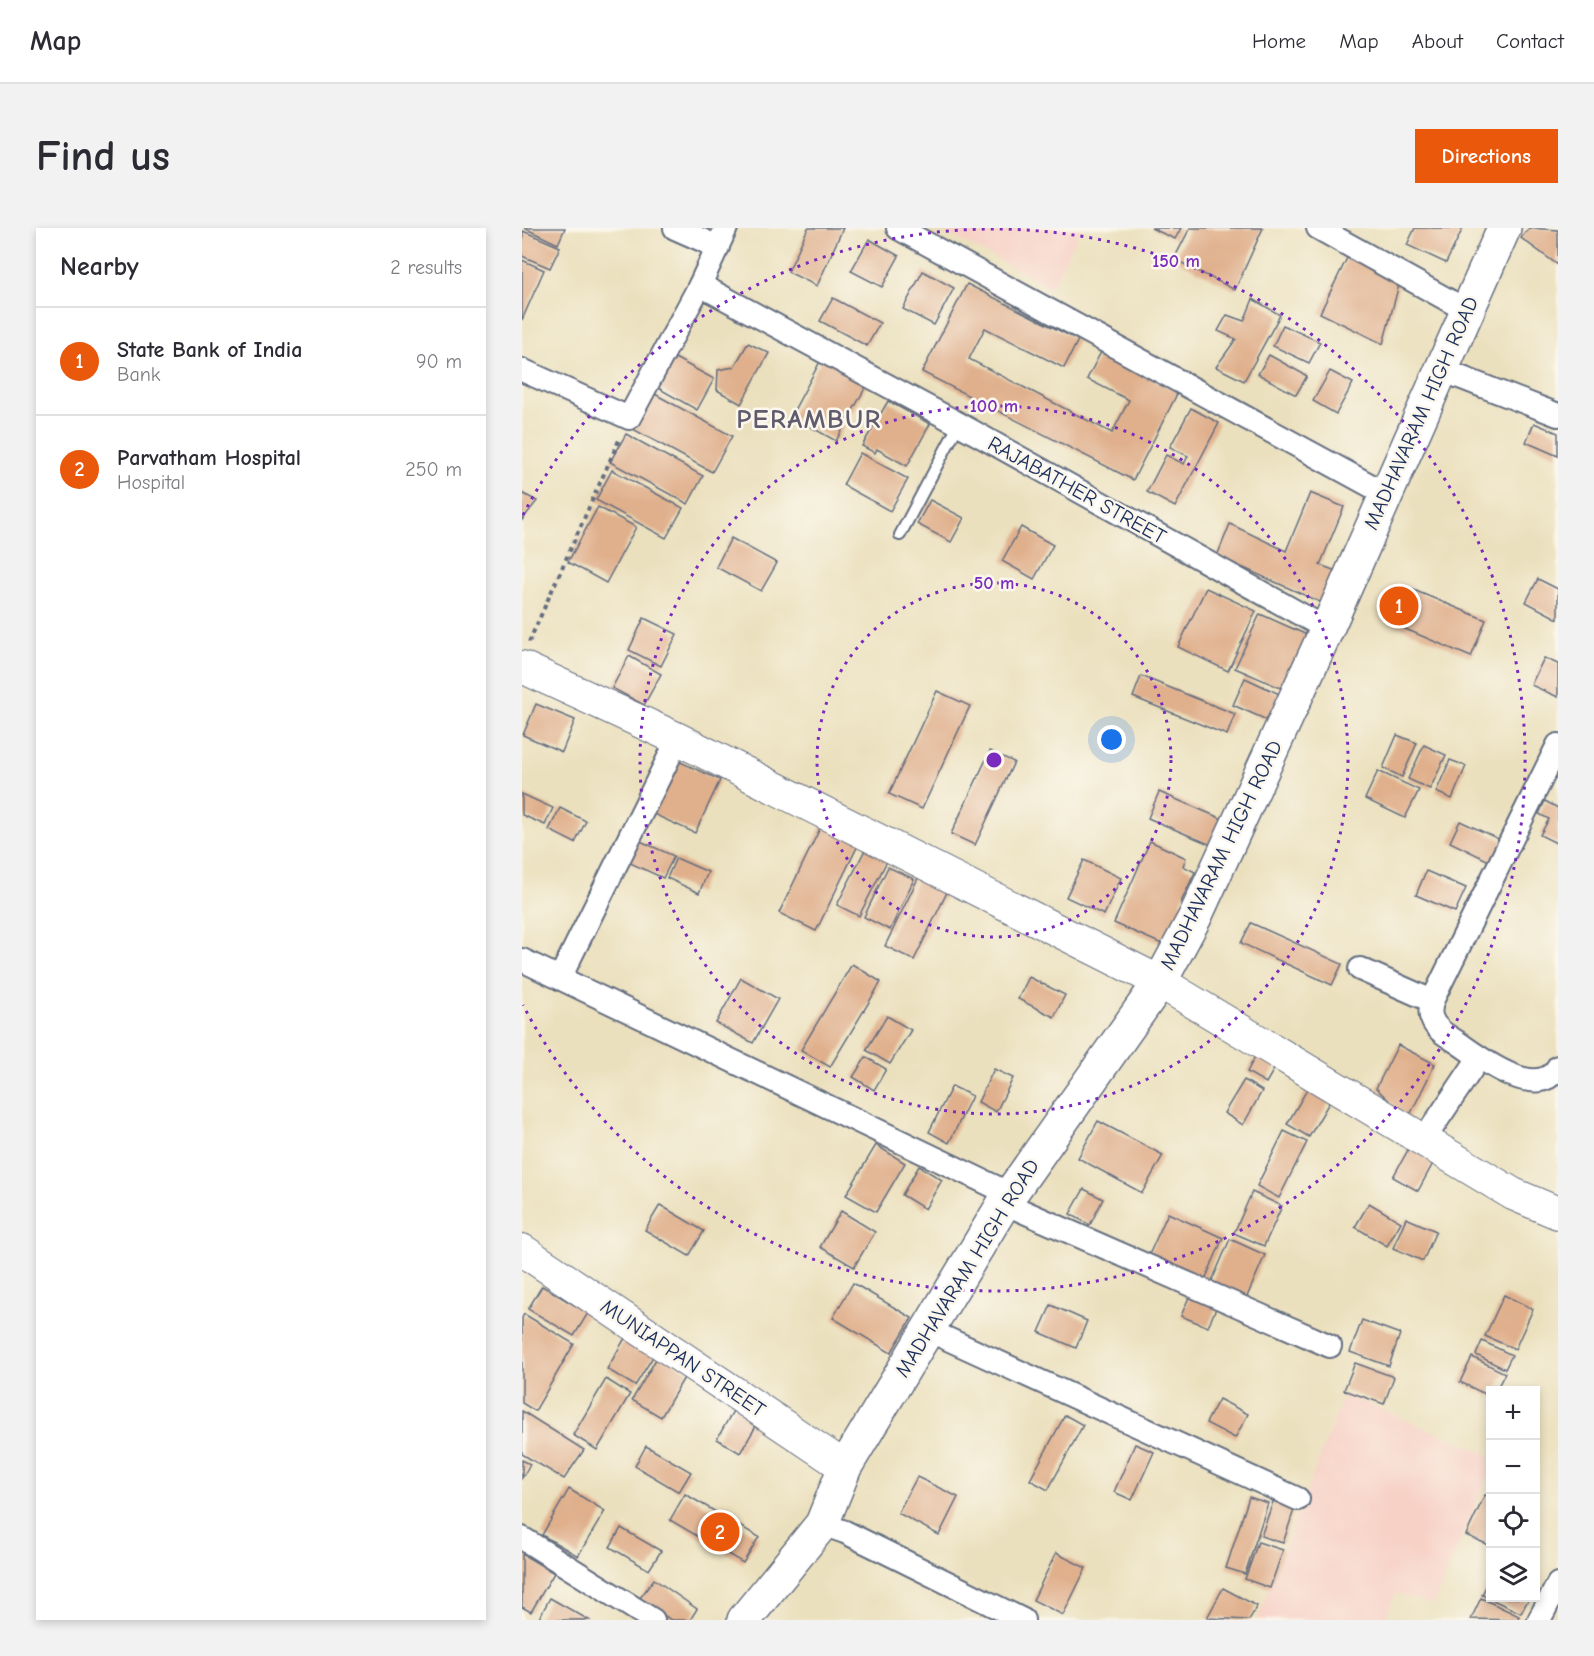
<!DOCTYPE html>
<meta charset="utf-8">
<style>
:root{--surface:#fff;--page:#f2f2f3;--text:#2b2b33;--muted:#7c7c81;--line:#e1e1e2;--accent:#ea580c}
body{margin:0;font-family:"Comic Neue",sans-serif;background:var(--page);color:var(--text)}
.controls{position:absolute;right:18px;bottom:18px;display:grid;overflow:hidden;border-radius:0px;box-shadow:0 3px 9px #0003}
.controls button{width:54px;height:54px;display:grid;place-items:center;padding:0;border:0;border-bottom:2px solid var(--line);background:var(--surface);color:var(--text);font:30px sans-serif}
.you{position:absolute;left:590px;top:512px;width:21px;height:21px;margin:-15px;border:4px solid #fff;border-radius:50%;background:#1a73e8;box-shadow:0 0 0 9px #1a73e833}
.badge{display:grid;place-items:center;width:39px;height:39px;border-radius:50%;background:var(--accent);color:#fff;font-size:20px;font-weight:700}
.pin{position:absolute;translate:-50% -50%;border:3px solid #fff;box-shadow:0 2px 6px #0006}
.list{margin:0;padding:0;list-style:none}
h2{display:flex;justify-content:space-between;align-items:center;height:78px;margin:0;padding:0 24px;font-size:26px}
h2 small{font-size:20px;font-weight:400;color:var(--muted)}
.list li{display:grid;grid-template-columns:39px 1fr auto;gap:18px;align-items:center;box-sizing:border-box;height:108px;padding:0 24px;border-top:2px solid var(--line)}
.list b{display:block;font-size:22px;white-space:nowrap}
.list p{margin:0;font-size:20px;white-space:nowrap;color:var(--muted)}
.list em{font-size:20px;font-style:normal;color:var(--muted)}
.icon{flex:none;width:33px;height:33px;fill:none;stroke:currentColor;stroke-width:2;stroke-linecap:round;stroke-linejoin:round}
.map{position:relative;flex:none;width:1036px;height:1392px;overflow:hidden;border-radius:0px}
header{display:flex;align-items:center;gap:36px;box-sizing:border-box;height:84px;padding:0 30px;background:var(--surface);border-bottom:2px solid var(--line)}
header strong{font-size:28px}
nav{display:flex;gap:33px;margin-inline-start:auto;font-size:21px}
.intro{display:flex;align-items:center;justify-content:space-between;box-sizing:border-box;height:144px;padding:0 36px}
h1{margin:0;font-size:42px}
.button{padding:15px 27px;border-radius:0px;background:var(--accent);color:#fff;font-size:21px;font-weight:700}
main{display:flex;gap:36px;padding:0 36px}
aside{flex:1;background:var(--surface);border-radius:0px;box-shadow:0 3px 9px #0003}
.map>svg:first-child{display:block}
.built{fill:#f7d1c6}
.building{fill:#e0b08d}
.lines{fill:none;stroke-linecap:round;stroke-linejoin:round}
.lane-casing{stroke:#646d7f;stroke-width:14}
.street-casing{stroke:#646d7f;stroke-width:26}
.secondary-casing{stroke:#646d7f;stroke-width:34}
.primary-casing{stroke:#646d7f;stroke-width:36}
.path{stroke:#646d7f;stroke-width:4;stroke-dasharray:4.5 4.5;stroke-linecap:butt}
.lane{stroke:#fff;stroke-width:10}
.street{stroke:#fff;stroke-width:22}
.secondary{stroke:#fff;stroke-width:32}
.primary{stroke:#fff;stroke-width:33}
.ring{fill:none;stroke:#7b2cbf;stroke-width:3;stroke-dasharray:3 6}
.labels{text-anchor:middle;stroke-width:5;stroke-linejoin:round;paint-order:stroke}
.street-label{font-size:21px;fill:#1b2f5e;stroke:#fbf7ec}
.district-label{font-size:27px;font-weight:bold;letter-spacing:1.5px;fill:#605c6e;stroke:#fbf7ec}
.centre{fill:#7b2cbf;stroke:#fbf7ec;stroke-width:3}
.ring-label{font-size:18px;text-anchor:middle;font-weight:bold;fill:#7b2cbf;stroke:#fbf7ec;stroke-width:5;stroke-linejoin:round;paint-order:stroke}
</style>
<header>
<strong>Map</strong>
<nav><a>Home</a><a>Map</a><a>About</a><a>Contact</a></nav>
</header>
<div class="intro"><h1>Find us</h1><a class="button">Directions</a></div>
<main>
<aside>
<h2>Nearby<small>2 results</small></h2>
<ul class="list">
<li><span class="badge">1</span><div><b>State Bank of India</b><p>Bank</p></div><em>90 m</em></li>
<li><span class="badge">2</span><div><b>Parvatham Hospital</b><p>Hospital</p></div><em>250 m</em></li>
</ul>
</aside>
<div class="map">
<svg width="1036" height="1392" viewBox="0 0 1036 1392">
<rect width="100%" height="100%" fill="#fbf7ec"/>
<filter id="ink" filterUnits="userSpaceOnUse"><feTurbulence type="fractalNoise" baseFrequency=".0167" numOctaves="2"/><feDisplacementMap in="SourceGraphic" scale="12" xChannelSelector="R" yChannelSelector="G"/><feConvolveMatrix kernelMatrix="1 2 1 2 8 2 1 2 1" color-interpolation-filters="sRGB"/></filter>
<filter id="wash" filterUnits="userSpaceOnUse"><feTurbulence type="fractalNoise" baseFrequency=".008" numOctaves="4" result="noise"/><feDisplacementMap in="SourceGraphic" scale="24" xChannelSelector="R" yChannelSelector="G"/><feGaussianBlur stdDeviation="1.35" result="paint"/><feColorMatrix in="noise" values="0 0 0 0 0 0 0 0 0 0 0 0 0 0 0 0 0 1.4 0 .05"/><feComposite in="paint" operator="in"/></filter>
<g filter="url(#wash)">
<rect width="100%" height="100%" fill="#ebe0bd"/>
<g class="built">
<path d="M415,0H559L529,59Z"/>
<path d="M822,1166L968,1227V1243L911,1377L874,1365L862,1392H735Z"/>
</g>
<g id="blocks">
<g class="building">
<path d="M2,0H43L36,16Z"/>
<path d="M286,0H321L295,58L266,44Z"/>
<path d="M629,0H659L653,11Z"/>
<path d="M668,0H741L713,62L652,31Z"/>
<path d="M893,0H941L924,35L885,17Z"/>
<path d="M1007,0L1036,2V37L999,10Z"/>
<path d="M1,3L38,19L28,40L0,28Z"/>
<path d="M347,11L377,28L360,59L329,43Z"/>
<path d="M826,28L878,53L861,116L798,85Z"/>
<path d="M0,32L22,42L0,92Z"/>
<path d="M401,43L432,60L412,97L381,81Z"/>
<path d="M445,56L556,112L542,140L463,100L447,131L590,205L607,172L565,151L579,124L656,164L611,252L400,144Z"/>
<path d="M311,70L358,95L345,118L298,93Z"/>
<path d="M731,71L758,87L722,153L694,139L714,111L696,103L705,87L722,93Z"/>
<path d="M761,97L798,114L787,135L751,118Z"/>
<path d="M226,115L247,125L219,176L195,162L196,142L212,139Z"/>
<path d="M747,127L785,148L774,167L736,146Z"/>
<path d="M301,128L347,153L314,213L269,188Z"/>
<path d="M153,130L192,151L175,182L136,160Z"/>
<path d="M808,143L831,155L814,186L791,173Z"/>
<path d="M129,164L210,208L190,244L109,200Z"/>
<path d="M366,173L408,196L385,238L355,221L353,225L340,218Z"/>
<path d="M669,180L697,195L653,279L625,264L644,227L662,236L666,228L648,219Z"/>
<path d="M1012,195L1036,205V228L1004,214Z"/>
<path d="M104,206L181,248L166,276L88,234Z"/>
<path d="M338,225L386,251L368,283L321,257Z"/>
<path d="M90,242L161,280L144,310L74,272Z"/>
<path d="M0,265L15,273L0,292Z"/>
<path d="M788,265L822,279L798,337L814,343L800,375L695,328L708,296L764,323Z"/>
<path d="M408,272L442,290L429,314L395,296Z"/>
<path d="M76,279L114,299L84,355L46,334Z"/>
<path d="M499,299L531,317L512,351L480,333Z"/>
<path d="M209,310L255,335L239,363L194,339Z"/>
<path d="M1016,351L1036,361V391L1004,374Z"/>
<path d="M882,358L964,392L949,429L867,394Z"/>
<path d="M684,360L734,383L706,443L656,419Z"/>
<path d="M738,386L792,410L768,464L713,440Z"/>
<path d="M122,390L155,406L139,438L107,422Z"/>
<path d="M107,428L139,446L122,477L90,460Z"/>
<path d="M1022,430L1036,436V469L1009,457Z"/>
<path d="M619,448L713,486L705,507L611,469Z"/>
<path d="M723,450L766,470L754,496L711,477Z"/>
<path d="M415,463L448,478L400,581L367,566Z"/>
<path d="M14,476L53,492L40,524L1,507Z"/>
<path d="M875,507L895,515L880,549L861,540Z"/>
<path d="M902,517L924,527L908,561L886,551Z"/>
<path d="M468,523L492,534L453,617L429,606Z"/>
<path d="M154,532L198,552L173,605L129,585Z"/>
<path d="M928,532L944,538L930,571L914,564Z"/>
<path d="M856,543L897,562L883,590L843,571Z"/>
<path d="M637,564L705,593L694,619L626,590Z"/>
<path d="M0,566L31,580L23,597L0,587Z"/>
<path d="M1023,573L1036,580V616L1018,607L1027,591L1017,586Z"/>
<path d="M38,580L64,593L53,615L27,602Z"/>
<path d="M303,590L340,609L294,703L257,685Z"/>
<path d="M938,593L981,613L971,635L928,614Z"/>
<path d="M116,612L152,628L141,650L106,634Z"/>
<path d="M628,613L664,630L661,638L673,644L659,674L667,678L649,720L592,695Z"/>
<path d="M346,616L368,627L337,688L315,677Z"/>
<path d="M154,630L186,644L177,665L145,650Z"/>
<path d="M562,632L599,650L582,687L544,669Z"/>
<path d="M366,639L392,651L368,702L342,689Z"/>
<path d="M401,640L430,654L392,732L363,718Z"/>
<path d="M904,643L944,660L933,684L894,667Z"/>
<path d="M729,695L820,736L810,757L719,715Z"/>
<path d="M330,736L359,754L308,839L279,822Z"/>
<path d="M507,749L543,767L532,789L496,771Z"/>
<path d="M219,750L256,771L231,815L194,795Z"/>
<path d="M365,788L389,802L368,836L344,822Z"/>
<path d="M876,817L913,836L886,891L854,860Z"/>
<path d="M738,819L758,831L744,855L725,844Z"/>
<path d="M344,829L364,841L352,862L331,849Z"/>
<path d="M472,841L491,850L474,884L456,874Z"/>
<path d="M793,848L815,861L787,909L765,896Z"/>
<path d="M722,852L740,863L721,897L702,885Z"/>
<path d="M430,858L450,868L427,915L407,904Z"/>
<path d="M576,893L641,927L620,965L556,930Z"/>
<path d="M762,903L785,914L757,970L735,958Z"/>
<path d="M891,913L916,926L896,963L871,949Z"/>
<path d="M354,917L383,935L354,984L324,967Z"/>
<path d="M397,938L420,952L403,981L380,967Z"/>
<path d="M562,961L581,971L568,997L548,986Z"/>
<path d="M730,964L760,978L742,1018L712,1005Z"/>
<path d="M847,975L879,994L865,1018L833,999Z"/>
<path d="M138,977L182,1003L167,1028L123,1002Z"/>
<path d="M319,983L353,1004L332,1039L298,1019Z"/>
<path d="M646,985L701,1010L682,1054L626,1029Z"/>
<path d="M884,990L914,1003L901,1033L871,1020Z"/>
<path d="M708,1011L743,1027L724,1071L689,1055Z"/>
<path d="M331,1055L390,1090L369,1125L311,1090Z"/>
<path d="M20,1058L66,1085L52,1108L6,1081Z"/>
<path d="M670,1062L697,1073L686,1099L659,1088Z"/>
<path d="M982,1067L1011,1081L993,1121L963,1108Z"/>
<path d="M529,1077L565,1093L554,1120L517,1104Z"/>
<path d="M2,1086L52,1116L13,1183L0,1175V1090Z"/>
<path d="M840,1092L878,1106L867,1138L828,1124Z"/>
<path d="M103,1110L132,1127L113,1158L85,1141Z"/>
<path d="M960,1113L990,1127L983,1141L954,1127Z"/>
<path d="M137,1126L166,1143L139,1189L110,1172Z"/>
<path d="M950,1129L983,1145L974,1162H969V1169L938,1154Z"/>
<path d="M833,1135L872,1149L862,1176L822,1162Z"/>
<path d="M84,1151L108,1166L75,1222L51,1207Z"/>
<path d="M697,1171L726,1186L713,1210L684,1195Z"/>
<path d="M215,1176L239,1190L218,1225L195,1211Z"/>
<path d="M0,1183L62,1222L42,1251L0,1226Z"/>
<path d="M543,1187L561,1197L526,1262L508,1252Z"/>
<path d="M613,1216L632,1224L610,1272L592,1264Z"/>
<path d="M124,1218L169,1244L157,1264L113,1238Z"/>
<path d="M0,1232L8,1236L0,1250Z"/>
<path d="M395,1249L436,1269L417,1307L376,1285Z"/>
<path d="M47,1261L83,1283L56,1328L20,1307Z"/>
<path d="M163,1266L237,1309L221,1335L148,1292Z"/>
<path d="M963,1267L969,1269V1318L944,1307Z"/>
<path d="M727,1269L746,1275L723,1346L704,1340Z"/>
<path d="M752,1271L773,1279L761,1315L739,1308Z"/>
<path d="M99,1300L139,1323L127,1342L88,1319Z"/>
<path d="M736,1314L761,1322L748,1360L723,1351Z"/>
<path d="M534,1325L564,1340L541,1387L511,1372Z"/>
<path d="M0,1326L32,1345L9,1384L0,1379Z"/>
<path d="M969,1347V1370H1007L999,1385L960,1367Z"/>
<path d="M132,1351L175,1381L168,1392H149L118,1370Z"/>
<path d="M701,1360L735,1378L727,1392L685,1390Z"/>
<path d="M28,1370L67,1392H16Z"/>
<path d="M959,1370L997,1388L995,1392L949,1391Z"/>
</g>
</g>
</g>
<g filter="url(#ink)">
<use href="#blocks" fill-opacity="0" stroke="#646d7f" stroke-width="1.5"/>
<g class="lines">
<g class="lane-casing">
<path id="lane" d="M378,307L437,196"/>
</g>
<g class="street-casing">
<g id="street">
<path d="M153,0L196,19"/>
<path d="M376,0L864,266"/>
<path d="M796,0L944,82"/>
<path d="M178,57L437,196L805,401"/>
<path d="M917,141L1036,187"/>
<path d="M0,142L107,190L178,57L204,0"/>
<path d="M1036,517L910,773C909,779 907,785 910,791C914,803 928,809 938,816C959,831 1017,874 1036,839"/>
<path d="M0,732L488,966"/>
<path d="M838,741L910,773"/>
<path d="M38,750L156,511"/>
<path d="M901,913L957,830"/>
<path d="M482,975L808,1118"/>
<path d="M406,1102L776,1271"/>
<path d="M300,1296L323,1304L501,1392"/>
<path d="M0,1310L131,1392"/>
<path d="M1017,1392L1036,1356"/>
</g>
</g>
<g class="secondary-casing">
<g id="secondary">
<path d="M0,439L156,511L638,754L991,966L1036,985"/>
<path d="M0,1022L323,1239"/>
</g>
</g>
<g class="primary-casing">
<path id="primary" d="M222,1392L300,1296L323,1239L482,975L638,754L673,689L805,401L982,0"/>
</g>
<path class="path" d="M7,414L98,210"/>
<use href="#lane" class="lane"/>
<use href="#street" class="street"/>
<use href="#secondary" class="secondary"/>
<use href="#primary" class="primary"/>
</g>
</g>
<g class="ring">
<circle cx="472" cy="532" r="177"/>
<circle cx="472" cy="532" r="354"/>
<path d="M1 287A531 531 0 1 1 1 777"/>
</g>
<g class="labels">
<g class="street-label">
<text transform="translate(899 185) rotate(-66)" y="7">MADHAVARAM HIGH ROAD</text>
<text transform="translate(555 262) rotate(29)" y="7">RAJABATHER STREET</text>
<text transform="translate(699 627) rotate(-64)" y="7">MADHAVARAM HIGH ROAD</text>
<text transform="translate(445 1040) rotate(-58)" y="7">MADHAVARAM HIGH ROAD</text>
<text transform="translate(161 1130) rotate(34)" y="7">MUNIAPPAN STREET</text>
</g>
<g class="district-label">
<text x="287" y="200">PERAMBUR</text>
</g>
</g>
<circle cx="472" cy="532" r="9" class="centre"/>
<g class="ring-label">
<text x="654" y="39">150 m</text>
<text x="472" y="184">100 m</text>
<text x="472" y="361">50 m</text>
</g>
</svg>
<div class="controls">
<button>+</button>
<button>−</button>
<button><svg class="icon" aria-label="locate" viewBox="0 0 24 24"><circle cx="12" cy="12" r="6"/><path d="M12 2v4M12 18v4M2 12h4M18 12h4"/></svg></button>
<button><svg class="icon" aria-label="layers" viewBox="0 0 24 24"><path d="M12 4l9 5-9 5-9-5zM3 14l9 5 9-5"/></svg></button>
</div>
<div class="you"></div>
<div class="pin badge" style="left:877px;top:378px">1</div>
<div class="pin badge" style="left:198px;top:1304px">2</div>
</div>
</main>
